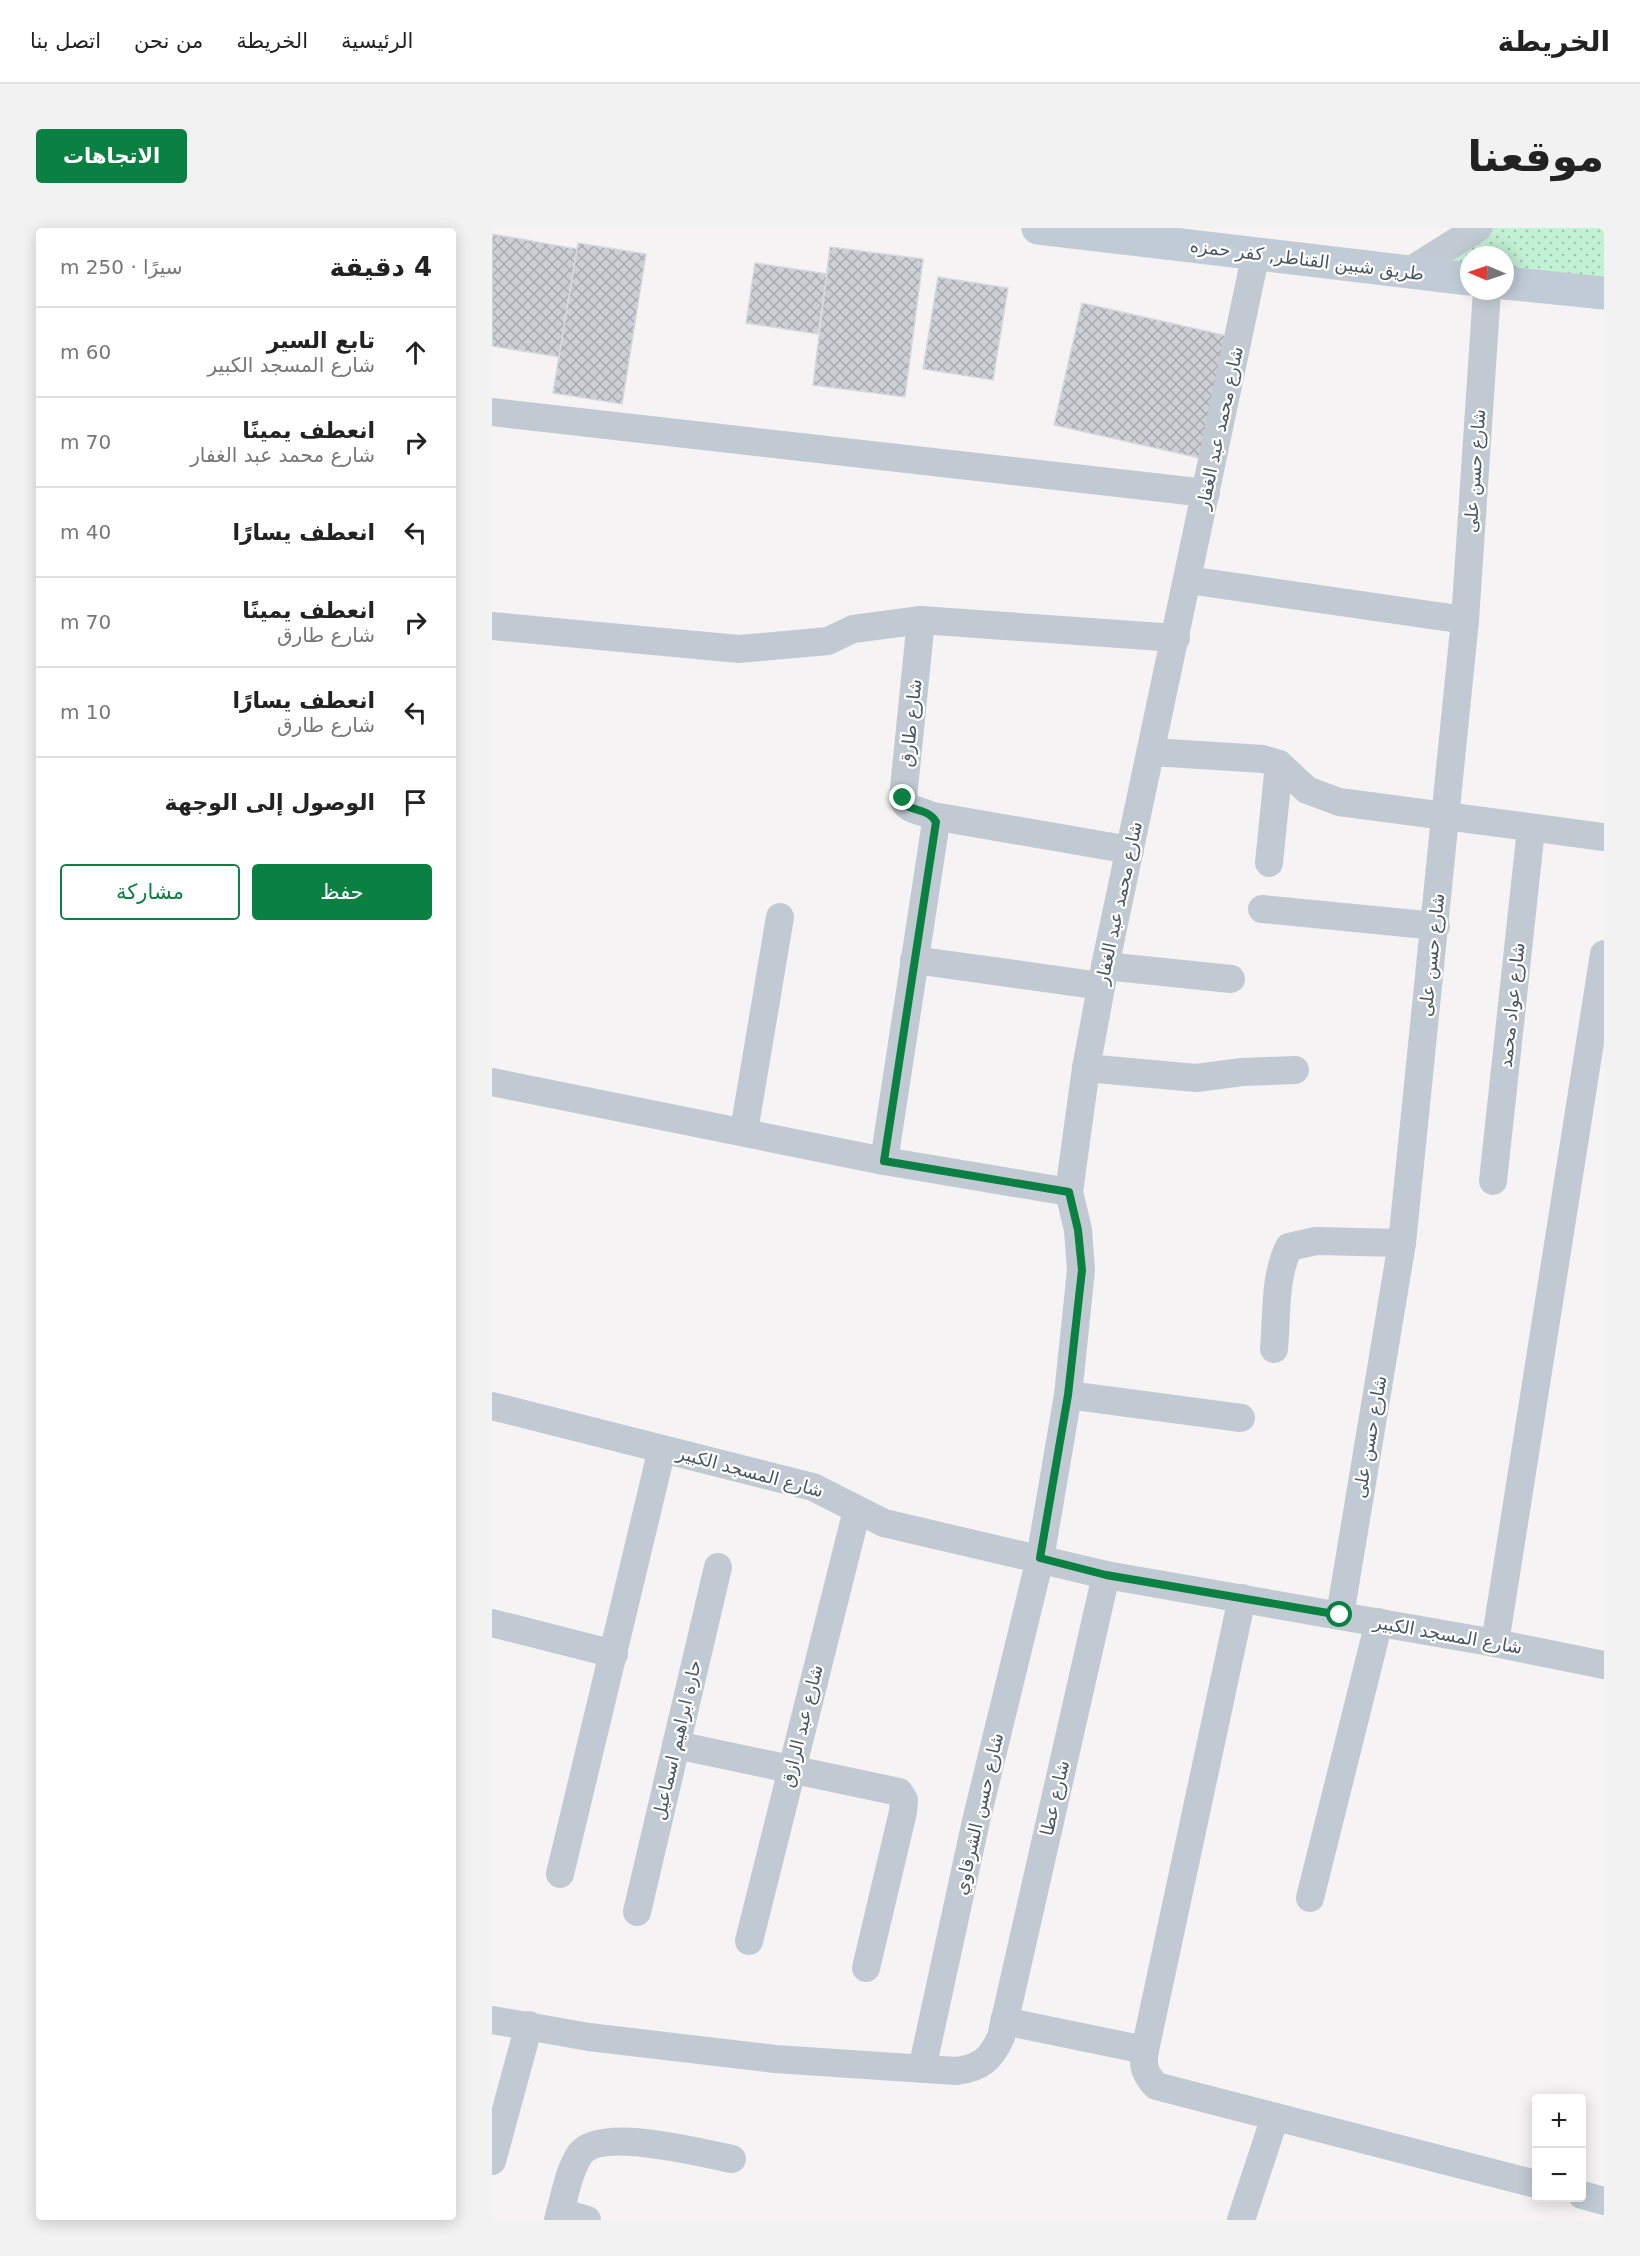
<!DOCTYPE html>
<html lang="ar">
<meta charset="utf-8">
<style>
:root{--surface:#fff;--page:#f2f2f2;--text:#222;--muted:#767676;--line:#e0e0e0;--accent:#0b8043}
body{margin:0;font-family:"DejaVu Sans",Cairo,sans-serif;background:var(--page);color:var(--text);direction:rtl}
.controls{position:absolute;right:18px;bottom:18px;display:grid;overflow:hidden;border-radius:6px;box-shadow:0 3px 15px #0003}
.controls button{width:54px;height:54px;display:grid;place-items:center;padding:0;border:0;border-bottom:2px solid var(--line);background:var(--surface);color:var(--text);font:30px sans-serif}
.compass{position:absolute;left:968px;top:18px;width:54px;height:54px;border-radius:50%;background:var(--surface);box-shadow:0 3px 15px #0003;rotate:272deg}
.stop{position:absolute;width:18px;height:18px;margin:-14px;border:4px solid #0b8043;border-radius:50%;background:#fff}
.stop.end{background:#0b8043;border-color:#fff;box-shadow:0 2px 6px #0008}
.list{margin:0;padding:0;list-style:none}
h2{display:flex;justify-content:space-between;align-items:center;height:78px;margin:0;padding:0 24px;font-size:26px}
h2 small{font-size:20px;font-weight:400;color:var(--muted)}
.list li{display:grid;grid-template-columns:39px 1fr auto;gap:18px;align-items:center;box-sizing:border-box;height:90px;padding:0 24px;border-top:2px solid var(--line)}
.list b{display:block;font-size:22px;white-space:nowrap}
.list p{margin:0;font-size:20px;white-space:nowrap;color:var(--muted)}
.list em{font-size:20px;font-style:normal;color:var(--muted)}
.actions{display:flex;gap:12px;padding:18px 24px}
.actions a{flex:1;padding:14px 0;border:2px solid var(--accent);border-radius:6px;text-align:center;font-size:21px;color:var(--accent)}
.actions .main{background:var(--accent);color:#fff}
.icon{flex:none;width:33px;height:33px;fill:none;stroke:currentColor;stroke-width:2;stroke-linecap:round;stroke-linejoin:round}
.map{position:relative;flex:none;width:1112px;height:1992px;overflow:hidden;direction:ltr;border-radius:6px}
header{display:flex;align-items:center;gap:36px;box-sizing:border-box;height:84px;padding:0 30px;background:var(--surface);border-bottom:2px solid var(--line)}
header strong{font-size:28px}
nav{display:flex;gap:33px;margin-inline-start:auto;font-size:21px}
.intro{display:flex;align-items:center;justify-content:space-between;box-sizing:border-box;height:144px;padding:0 36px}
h1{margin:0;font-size:42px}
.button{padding:15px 27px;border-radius:6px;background:var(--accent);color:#fff;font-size:21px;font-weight:700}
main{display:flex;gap:36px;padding:0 36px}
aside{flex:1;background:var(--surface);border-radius:6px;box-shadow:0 3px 15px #0003}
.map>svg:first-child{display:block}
.grass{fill:url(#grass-dots)}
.building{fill:url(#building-cross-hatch);stroke:#d7d9de;stroke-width:1.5}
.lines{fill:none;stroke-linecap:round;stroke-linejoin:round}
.minor{stroke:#c1cad2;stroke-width:28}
.secondary{stroke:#c1cbd6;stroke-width:33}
.route{stroke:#0b8043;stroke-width:8}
.labels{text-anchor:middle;stroke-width:4.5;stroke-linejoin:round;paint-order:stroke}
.street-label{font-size:18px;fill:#4a5661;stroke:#fff}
</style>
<header>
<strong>الخريطة</strong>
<nav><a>الرئيسية</a><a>الخريطة</a><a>من نحن</a><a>اتصل بنا</a></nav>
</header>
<div class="intro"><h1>موقعنا</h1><a class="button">الاتجاهات</a></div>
<main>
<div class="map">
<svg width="1112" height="1992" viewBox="0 0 1112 1992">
<defs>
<pattern id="grass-dots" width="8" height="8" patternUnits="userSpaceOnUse" patternTransform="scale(1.5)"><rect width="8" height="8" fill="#c3f1d5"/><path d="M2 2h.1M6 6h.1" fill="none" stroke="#a0c6b0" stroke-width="1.8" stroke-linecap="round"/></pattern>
<pattern id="building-cross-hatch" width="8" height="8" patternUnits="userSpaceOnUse" patternTransform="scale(1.5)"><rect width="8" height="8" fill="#cdcfd5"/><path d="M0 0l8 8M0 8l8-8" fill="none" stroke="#a8abb0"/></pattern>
</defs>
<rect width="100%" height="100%" fill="#f5f3f3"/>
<path class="grass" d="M986,0H1112V61L1013,52V27H977V49L916,44Z"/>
<g class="building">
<path d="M0,6L85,21L67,129L0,118Z"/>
<path d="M86,15L154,26L130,176L61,165Z"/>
<path d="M338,19L431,31L413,169L321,157Z"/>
<path d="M263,35L335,46L326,106L254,95Z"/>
<path d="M446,49L516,60L501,152L431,141Z"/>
<path d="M590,75L740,109L712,231L562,197Z"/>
</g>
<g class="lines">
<g class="minor">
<path d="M916,44L986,0"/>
<path d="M0,184L714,265"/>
<path d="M696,352L973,392"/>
<path d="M0,398L247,421L336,413L361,401L429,392L684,410"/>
<path d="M660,524L771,531L787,536L815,562L847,574L1112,609"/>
<path d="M441,588L638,622"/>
<path d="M777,635L787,536"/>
<path d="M770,681L944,698"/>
<path d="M422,732L609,758"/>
<path d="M613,738L739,751"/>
<path d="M594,840L704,850L750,844L803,842"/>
<path d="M0,854L392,933L577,964"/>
<path d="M252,903L288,689"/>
<path d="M392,933L444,594C436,579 415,587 411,570L429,392"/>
<path d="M1001,953L1039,601"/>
<path d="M782,1121C785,1089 782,1048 797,1019L824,1013L910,1015"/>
<path d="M576,1167L749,1190"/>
<path d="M0,1178L321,1259L392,1295L614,1347L1003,1415L1112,1437"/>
<path d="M750,1370L653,1822C650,1838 653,1846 664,1858L1044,1956"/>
<path d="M848,1387L910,1015L973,392L995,63"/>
<path d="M0,1395L122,1426"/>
<path d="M1003,1415L1112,726"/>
<path d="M184,1517L407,1564L412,1572L411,1584L374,1740"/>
<path d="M68,1646L170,1221"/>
<path d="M818,1670L887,1394"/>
<path d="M145,1684L226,1339"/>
<path d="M257,1713L365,1282"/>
<path d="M0,1792L97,1809L283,1831L464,1843C489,1840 499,1831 509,1809L614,1347"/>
<path d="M512,1793L653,1822"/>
<path d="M430,1841L484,1593L548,1331L576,1167L589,1042L586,1002L577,964L594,840L613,738L764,25"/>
<path d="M0,1933L37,1797"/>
<path d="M1090,1967L1112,1973"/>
<path d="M68,1984L95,1992"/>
<path d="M66,1992C72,1972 76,1944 88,1926C109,1898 208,1925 240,1931"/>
<path d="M749,1992L783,1889"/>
</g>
<g class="secondary">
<path d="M546,0L977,51"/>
<path d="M1013,55L1112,65"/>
</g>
</g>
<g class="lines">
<path class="route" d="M411,570L412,576C423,584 437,581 444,594L392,933L577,964L586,1002L590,1042L576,1167L548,1330L614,1347L848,1387"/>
</g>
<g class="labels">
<g class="street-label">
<text transform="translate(815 32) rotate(7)" y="6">طريق شبين القناطر, كفر حمزه</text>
<text transform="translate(728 200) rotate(-78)" y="6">شارع محمد عبد الغفار</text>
<text transform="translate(983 243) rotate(-86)" y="6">شارع حسن على</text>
<text transform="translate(419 495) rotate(-84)" y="6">شارع طارق</text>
<text transform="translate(627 675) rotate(-78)" y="6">شارع محمد عبد الغفار</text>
<text transform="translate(940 727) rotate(-84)" y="6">شارع حسن على</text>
<text transform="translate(1020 777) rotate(-84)" y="6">شارع عواد محمد</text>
<text transform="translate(878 1209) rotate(-80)" y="6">شارع حسن على</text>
<text transform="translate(258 1244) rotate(15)" y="6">شارع المسجد الكبير</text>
<text transform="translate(956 1407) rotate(10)" y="6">شارع المسجد الكبير</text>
<text transform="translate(310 1498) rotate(-76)" y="6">شارع عبد الرازق</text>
<text transform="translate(185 1512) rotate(-77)" y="6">حارة ابراهيم اسماعيل</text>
<text transform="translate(563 1570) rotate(-77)" y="6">شارع عطا</text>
<text transform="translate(487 1586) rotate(-77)" y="6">شارع حسن الشرقاوي</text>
</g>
</g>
</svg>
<div class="controls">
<button>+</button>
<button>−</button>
</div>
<svg class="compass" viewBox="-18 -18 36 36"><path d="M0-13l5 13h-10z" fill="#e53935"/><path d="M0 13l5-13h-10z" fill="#767676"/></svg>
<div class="stop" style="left:848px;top:1387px"></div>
<div class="stop end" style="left:411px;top:570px"></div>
</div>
<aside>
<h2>4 دقيقة<small>سيرًا · 250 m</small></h2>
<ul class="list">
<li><svg class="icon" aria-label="ahead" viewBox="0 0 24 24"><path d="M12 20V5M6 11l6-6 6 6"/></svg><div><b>تابع السير</b><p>شارع المسجد الكبير</p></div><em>60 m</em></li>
<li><svg class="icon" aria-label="right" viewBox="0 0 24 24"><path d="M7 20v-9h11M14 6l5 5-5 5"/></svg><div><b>انعطف يمينًا</b><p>شارع محمد عبد الغفار</p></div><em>70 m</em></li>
<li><svg class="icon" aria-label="left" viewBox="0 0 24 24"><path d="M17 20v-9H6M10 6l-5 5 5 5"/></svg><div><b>انعطف يسارًا</b></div><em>40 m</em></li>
<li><svg class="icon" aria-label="right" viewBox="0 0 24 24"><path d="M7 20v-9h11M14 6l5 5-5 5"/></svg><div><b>انعطف يمينًا</b><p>شارع طارق</p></div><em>70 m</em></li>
<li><svg class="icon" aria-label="left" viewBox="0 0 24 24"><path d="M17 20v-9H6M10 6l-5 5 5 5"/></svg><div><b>انعطف يسارًا</b><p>شارع طارق</p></div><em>10 m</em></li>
<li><svg class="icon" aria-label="arrive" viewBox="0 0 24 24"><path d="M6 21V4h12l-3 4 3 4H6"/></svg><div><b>الوصول إلى الوجهة</b></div></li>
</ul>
<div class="actions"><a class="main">حفظ</a><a>مشاركة</a></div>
</aside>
</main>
